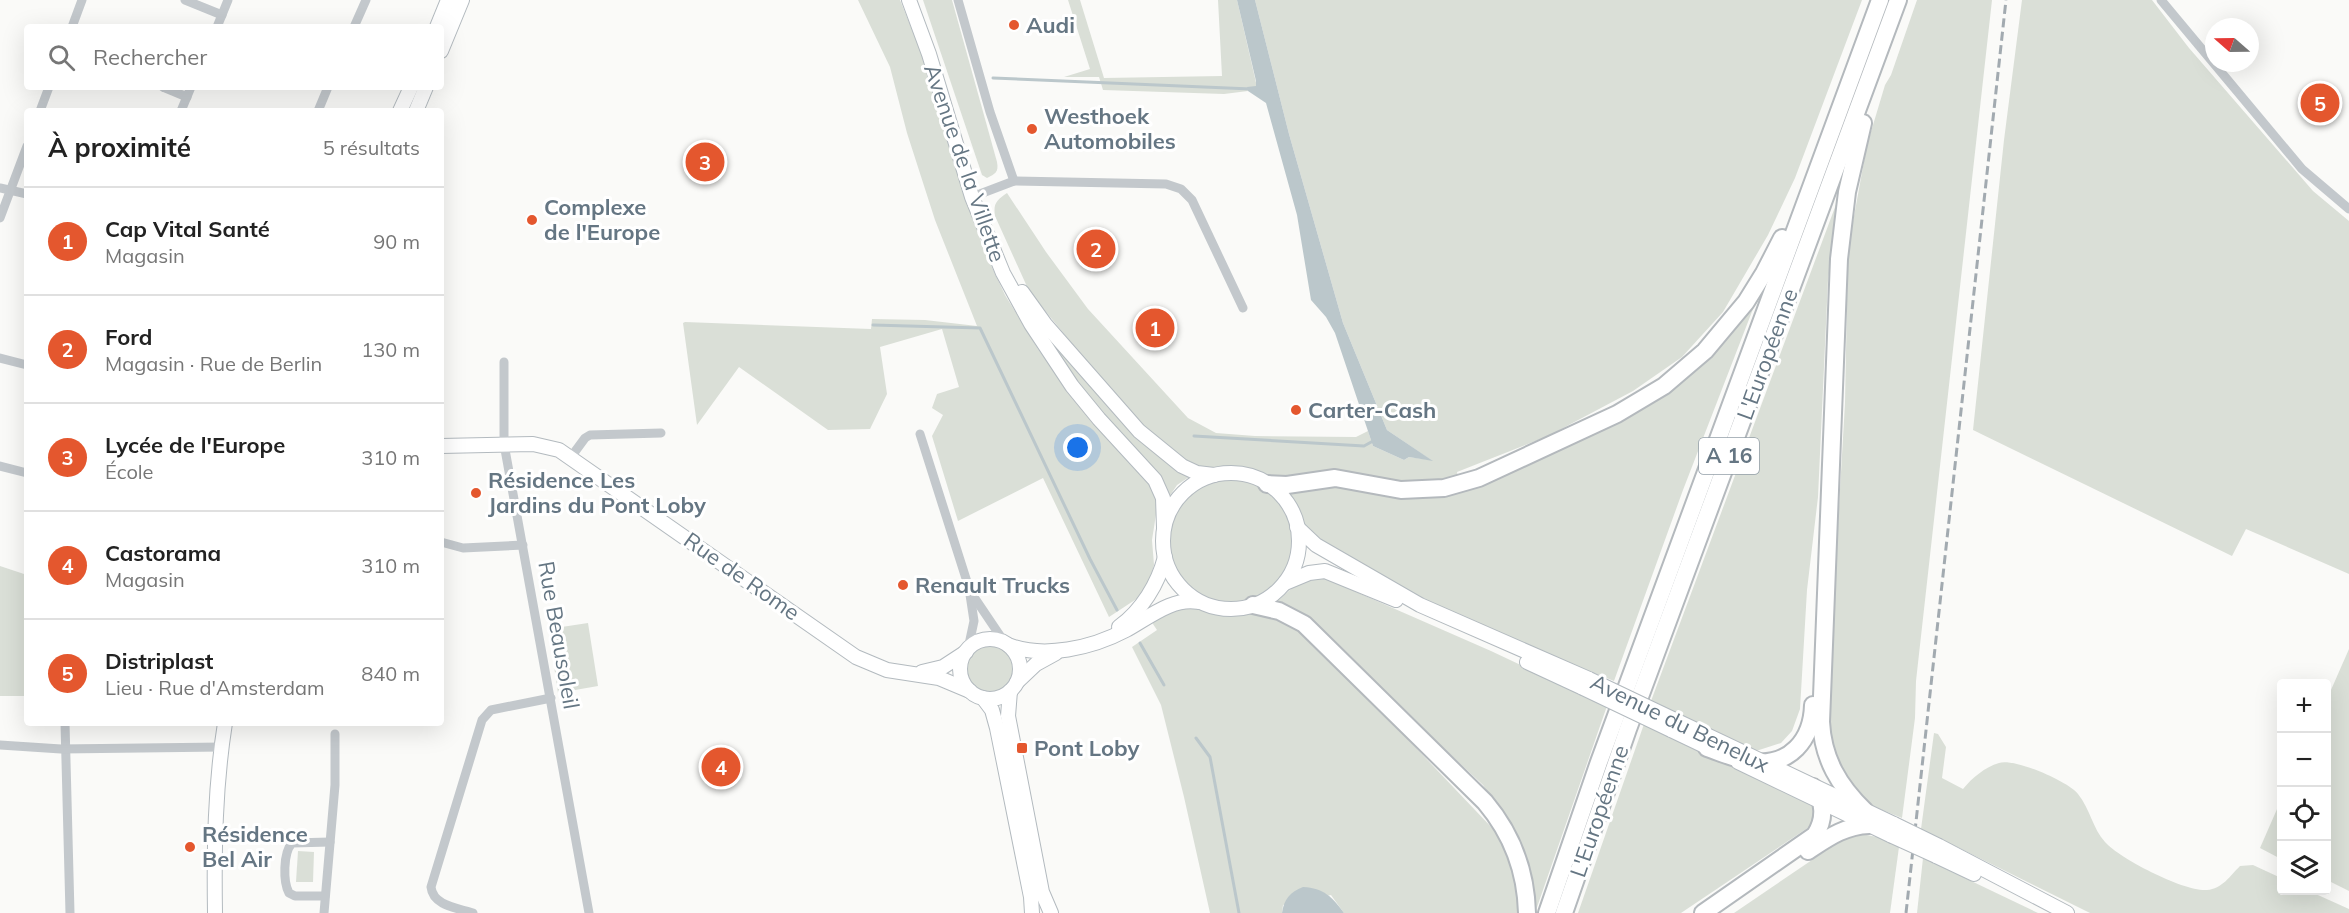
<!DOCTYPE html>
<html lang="fr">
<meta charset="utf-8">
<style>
:root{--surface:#fff;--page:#f2f2f2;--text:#222;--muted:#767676;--line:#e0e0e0;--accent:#e4572e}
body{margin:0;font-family:Mulish,sans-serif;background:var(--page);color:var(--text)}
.controls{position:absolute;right:18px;bottom:18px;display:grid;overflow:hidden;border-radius:6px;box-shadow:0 6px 24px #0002}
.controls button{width:54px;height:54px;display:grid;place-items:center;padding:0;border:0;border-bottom:2px solid var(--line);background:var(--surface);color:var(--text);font:30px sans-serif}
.compass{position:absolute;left:2205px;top:18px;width:54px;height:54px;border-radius:50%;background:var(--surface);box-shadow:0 6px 24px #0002;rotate:290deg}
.you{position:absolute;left:1078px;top:448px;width:21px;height:21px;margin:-15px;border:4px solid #fff;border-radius:50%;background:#1a73e8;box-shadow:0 0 0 9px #1a73e833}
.badge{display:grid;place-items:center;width:39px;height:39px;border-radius:50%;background:var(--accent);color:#fff;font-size:20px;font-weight:700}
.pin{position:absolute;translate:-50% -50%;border:3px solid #fff;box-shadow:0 2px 6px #0006}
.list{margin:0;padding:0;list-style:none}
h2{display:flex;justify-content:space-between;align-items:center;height:78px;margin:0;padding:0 24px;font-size:26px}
h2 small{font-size:20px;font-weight:400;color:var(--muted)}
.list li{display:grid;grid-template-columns:39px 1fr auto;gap:18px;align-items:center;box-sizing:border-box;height:108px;padding:0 24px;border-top:2px solid var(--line)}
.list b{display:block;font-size:22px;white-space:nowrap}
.list p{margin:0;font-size:20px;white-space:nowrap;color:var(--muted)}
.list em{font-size:20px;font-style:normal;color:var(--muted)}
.icon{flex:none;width:33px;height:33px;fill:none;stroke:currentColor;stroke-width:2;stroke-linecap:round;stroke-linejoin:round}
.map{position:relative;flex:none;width:2349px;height:913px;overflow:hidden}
.search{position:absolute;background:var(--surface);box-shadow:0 6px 24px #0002;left:24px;top:24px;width:420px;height:66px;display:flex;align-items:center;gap:15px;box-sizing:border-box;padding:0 21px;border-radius:6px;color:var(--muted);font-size:22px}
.panel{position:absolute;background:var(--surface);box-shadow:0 6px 24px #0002;left:24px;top:108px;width:420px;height:618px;border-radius:6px}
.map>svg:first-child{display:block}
.green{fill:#dadfd7}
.water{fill:#bbc7cb}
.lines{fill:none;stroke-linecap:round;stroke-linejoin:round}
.stream{stroke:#bbc7cb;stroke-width:3}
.secondary-casing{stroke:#b3babf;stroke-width:16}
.highway-casing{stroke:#b4b9bd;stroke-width:20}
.street{stroke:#c3c8cc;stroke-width:9}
.secondary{stroke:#fff;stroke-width:14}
.highway{stroke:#fff;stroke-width:16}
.rail{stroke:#a2aab0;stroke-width:3;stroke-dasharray:9 4.5;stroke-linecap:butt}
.secondary-bridge-casing{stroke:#b3babf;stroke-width:16;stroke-linecap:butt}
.secondary-bridge{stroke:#fff;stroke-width:14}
.poi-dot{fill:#e4572e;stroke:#fff;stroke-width:2}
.labels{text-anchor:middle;stroke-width:6;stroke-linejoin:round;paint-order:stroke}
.shield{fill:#fff;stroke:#939fa8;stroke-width:1.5}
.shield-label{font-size:21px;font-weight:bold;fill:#657683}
.poi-label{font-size:22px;font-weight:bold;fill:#657683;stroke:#fff;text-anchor:start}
.street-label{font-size:22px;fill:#657683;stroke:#fff}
</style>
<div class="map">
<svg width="2349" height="913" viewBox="0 0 2349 913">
<rect width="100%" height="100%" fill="#fafaf8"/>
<g class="green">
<path d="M858,0H900L924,59L944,130L983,248L1005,295L1038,349L1076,402L1149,477L1157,497V508L1152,540L1154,565L1150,579L1141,596L1109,617L1043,478L958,521L932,436L943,415L932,408L937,394L959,387L942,329L880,347L887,394L870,429L828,430L739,367L697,425L683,323L685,322L871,329L872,319L925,320L977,326L935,220L907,133L890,67Z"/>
<path d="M923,0H952L997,162C999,172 995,174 987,178L982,175Z"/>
<path d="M1068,0H1080L1104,78L1222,76L1218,0H1237L1257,87H1247L1248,91L1224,94L1103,90L1099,77H1064L1090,69Z"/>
<path d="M1255,0H1862L1795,178L1768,235L1723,312L1682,357L1633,391L1548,436L1457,472L1458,477L1435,482L1408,484L1385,481L1351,472L1328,470L1287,478H1273L1246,468L1199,467L1190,465L1150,435L1091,367L1029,291L995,216C993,203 997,200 1007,193L1046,252L1088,309L1188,418L1216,433L1255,436L1356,437L1368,431L1373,446L1404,460L1409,457L1431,460L1387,430L1343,323L1289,134Z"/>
<path d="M1917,0H1992L1916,681L1915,718L1902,818L1870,805L1854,792L1838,766L1829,736L1828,698L1845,403L1848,249L1867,145L1885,85L1891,75Z"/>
<path d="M2022,0H2152L2189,48L2313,191L2349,221V574L2246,529L2232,556L1973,430L2004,140Z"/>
<path d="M1841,191L1828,280L1818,497L1807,590L1800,709L1792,731L1781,743L1756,751L1651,701Z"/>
<path d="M1747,307L1753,309L1683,490L1614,681L1427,605L1314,538C1300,524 1298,507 1284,491L1331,484L1419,497L1620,419L1658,400L1689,377L1731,334Z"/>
<path d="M1030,311C1079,369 1125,436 1189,477L1177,485L1167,500L1163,482L1086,397Z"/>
<circle cx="1231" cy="541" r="62"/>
<path d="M0,566L27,575V696H0Z"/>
<path d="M1322,577L1491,651L1607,706L1535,913H1532L1505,818L1483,785L1316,629L1274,604L1301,580Z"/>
<path d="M1183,606C1197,607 1209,614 1224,616C1234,617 1242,614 1252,613C1277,611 1300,631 1318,645L1495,831C1507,854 1520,886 1518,913H1344L1331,895L1283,905L1282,913H1210L1184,797L1161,705L1132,647L1157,630L1151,621Z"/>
<path d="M588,623L598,686L558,693L554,666L560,664L555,628Z"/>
<circle cx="990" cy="669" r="23"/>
<path d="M2349,649V891L2327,880V699Z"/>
<path d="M1644,724L1811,804L1816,809L1812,825L1681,913H1578Z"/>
<path d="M1934,733L1938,734L1946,747L1942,778L1963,789C1972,778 1985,767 1999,763C2015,758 2069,782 2078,794C2090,809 2093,829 2105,842C2120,859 2185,892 2207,890C2222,889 2230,876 2240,866L2253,865L2281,878L2282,890L2309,891L2349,909V913H2090L1921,829Z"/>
<path d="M2281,800V859L2260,848Z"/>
<path d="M1862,834L1882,838L1899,847L1890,913H1734L1840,841L1851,836Z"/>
<path d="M298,851L314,852L313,882H296Z"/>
<path d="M1923,858L2038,913H1917Z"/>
</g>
<g class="water">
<path d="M1237,0H1255L1289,134L1343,323L1387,430L1433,461L1409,457L1404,460L1373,446L1335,333L1326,317L1311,300L1297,215L1266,103L1248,91L1247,87L1256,86V81Z"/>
<path d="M1303,887C1324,888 1332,897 1344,913H1282C1284,899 1290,892 1303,887Z"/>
</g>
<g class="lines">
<g class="stream">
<path d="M993,78L1251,89"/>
<path d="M873,325L980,328L1090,559L1117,610"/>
<path d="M1194,436L1364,446L1373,441"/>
<path d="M1140,643L1164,685"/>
<path d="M1196,738L1210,757L1239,913"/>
</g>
<g class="secondary-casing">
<g id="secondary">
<path d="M909,0L929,54L972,197L1003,273L1031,324L1072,386L1099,419L1155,480L1163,498L1164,527"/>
<path d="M437,27L448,0"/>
<path d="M441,51L462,0"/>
<path d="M400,111L411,87"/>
<path d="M416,111L426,87"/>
<path d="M1022,292L1045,324L1139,431L1182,466L1197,473L1214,475"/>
<path d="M441,446L533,444L559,450L856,657L887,670L939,678L970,691"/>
<circle cx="1231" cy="541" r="68"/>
<path d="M1297,527L1316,545L1420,605L1589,679"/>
<path d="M1285,583L1309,573L1325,571L1396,600"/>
<path d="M1119,627C1142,610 1158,584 1165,557"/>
<circle cx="990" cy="669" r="30"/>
<path d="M1008,645C1044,659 1092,648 1126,630C1148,618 1173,597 1198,602"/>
<path d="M1527,662L1583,688"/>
<path d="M922,672L943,667L966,652"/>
<path d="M1017,682L1036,664L1056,653"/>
<path d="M1010,691L1008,716L1042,892L1051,913"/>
<path d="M983,698L992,710L997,728L1031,897L1032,913"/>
<path d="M1675,720L1894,824"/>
<path d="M1671,730L1715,751"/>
<path d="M1738,762L1892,836"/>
<path d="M1939,846L2067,913"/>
<path d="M1936,856L1974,874"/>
<path d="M215,913C214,849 215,786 225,723"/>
</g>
</g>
<g class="highway-casing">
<g id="highway">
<path d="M1863,123L1847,192L1839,259L1821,722C1823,759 1839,786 1865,811"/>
<path d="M1267,484L1287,485L1335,478L1401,490L1444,488L1479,478L1617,414L1664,386L1705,351L1746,302L1764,273L1782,238"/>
<path d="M1253,605L1279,611L1304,624L1485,802C1512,834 1526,871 1527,913"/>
<path d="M1707,748C1722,753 1737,760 1753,762C1790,766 1812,740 1813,705"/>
<path d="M1808,851C1828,838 1844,826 1869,825"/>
<path d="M1547,913L1599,762L1880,0"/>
<path d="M1564,913L1628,729L1898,0"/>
<path d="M1703,913L1815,835C1825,820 1825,801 1813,787"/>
</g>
</g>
<g class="street">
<path d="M185,0L222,15"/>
<path d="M958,0L990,112L1014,181"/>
<path d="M2161,0L2302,169L2349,209"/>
<path d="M72,27L82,0"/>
<path d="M217,27L228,0"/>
<path d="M354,27L366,0"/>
<path d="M163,87L187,97"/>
<path d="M40,111L49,87"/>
<path d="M181,111L191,87"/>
<path d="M318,111L328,87"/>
<path d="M0,188L27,194"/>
<path d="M972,197L1014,181L1166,184L1181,189L1192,200L1243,308"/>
<path d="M0,218L27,146"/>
<path d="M0,358L27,365"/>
<path d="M504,362V444L589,913"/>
<path d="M920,434L969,588L974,621L968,649"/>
<path d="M571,457L585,438L590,435L661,433"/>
<path d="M0,466L27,473"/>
<path d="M441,542L463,548L523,545"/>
<path d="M974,597L1005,643"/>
<path d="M65,723L70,913"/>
<path d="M0,745L61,749L222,747"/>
<path d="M325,896H295L289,893C283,882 283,853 292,843L330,842"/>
<path d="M324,913L335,785V734"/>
<path d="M473,913C458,908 433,906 431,887L482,720L491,710L551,698"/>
</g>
<use href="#secondary" class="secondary"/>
<use href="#highway" class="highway"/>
<path class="rail" d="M1906,913L2006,0"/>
<g class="secondary-bridge-casing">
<g id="secondary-bridge">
<path d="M1589,679L1675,720"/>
<path d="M1583,688L1671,730"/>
<path d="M1894,824L1939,846"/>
<path d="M1892,836L1936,856"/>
</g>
</g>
<use href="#secondary-bridge" class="secondary-bridge"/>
</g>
<g class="poi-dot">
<circle cx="1014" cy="25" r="6"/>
<circle cx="1032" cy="129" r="6"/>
<circle cx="532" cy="220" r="6"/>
<circle cx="1296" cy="410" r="6"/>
<circle cx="476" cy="493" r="6"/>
<circle cx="903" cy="585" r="6"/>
<rect x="1016" y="742" width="12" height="12" rx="3"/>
<circle cx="190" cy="847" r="6"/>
</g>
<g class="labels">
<rect class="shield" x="1699" y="438" width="60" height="36" rx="4.5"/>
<g class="shield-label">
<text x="1729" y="463">A 16</text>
</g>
<g class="poi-label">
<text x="1026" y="33">Audi</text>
<text x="1044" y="124">Westhoek<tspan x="1044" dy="25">Automobiles</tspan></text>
<text x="544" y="215">Complexe<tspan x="544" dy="25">de l'Europe</tspan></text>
<text x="1308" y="418">Carter-Cash</text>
<text x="488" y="488">Résidence Les<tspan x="488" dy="25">Jardins du Pont Loby</tspan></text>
<text x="915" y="593">Renault Trucks</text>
<text x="1034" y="756">Pont Loby</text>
<text x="202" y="842">Résidence<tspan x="202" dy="25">Bel Air</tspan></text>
</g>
<g class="street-label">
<text transform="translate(965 163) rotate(71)" y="8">Avenue de la Villette</text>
<text transform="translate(1767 354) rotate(-70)" y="8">L'Européenne</text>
<text transform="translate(742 576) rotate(35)" y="8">Rue de Rome</text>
<text transform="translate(559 635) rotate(80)" y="8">Rue Beausoleil</text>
<text transform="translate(1680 723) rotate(26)" y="8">Avenue du Benelux</text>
<text transform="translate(1599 811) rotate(-71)" y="8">L'Européenne</text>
</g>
</g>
</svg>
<div class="controls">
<button>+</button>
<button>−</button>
<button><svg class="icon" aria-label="locate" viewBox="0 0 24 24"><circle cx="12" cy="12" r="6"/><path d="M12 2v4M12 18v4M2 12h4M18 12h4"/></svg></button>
<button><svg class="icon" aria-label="layers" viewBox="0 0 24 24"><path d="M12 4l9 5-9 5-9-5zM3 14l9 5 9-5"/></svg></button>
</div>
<svg class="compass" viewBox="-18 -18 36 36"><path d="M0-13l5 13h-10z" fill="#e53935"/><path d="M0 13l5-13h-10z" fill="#767676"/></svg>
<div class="you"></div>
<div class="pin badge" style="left:1155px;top:328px">1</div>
<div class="pin badge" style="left:1096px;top:249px">2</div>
<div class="pin badge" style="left:705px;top:162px">3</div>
<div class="pin badge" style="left:721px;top:767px">4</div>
<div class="pin badge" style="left:2320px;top:103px">5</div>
<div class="search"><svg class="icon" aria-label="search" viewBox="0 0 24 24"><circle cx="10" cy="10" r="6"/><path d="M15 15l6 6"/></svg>Rechercher</div>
<section class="panel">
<h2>À proximité<small>5 résultats</small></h2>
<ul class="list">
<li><span class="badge">1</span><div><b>Cap Vital Santé</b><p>Magasin</p></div><em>90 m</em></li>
<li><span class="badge">2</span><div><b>Ford</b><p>Magasin · Rue de Berlin</p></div><em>130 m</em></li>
<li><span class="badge">3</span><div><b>Lycée de l'Europe</b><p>École</p></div><em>310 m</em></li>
<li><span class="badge">4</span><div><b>Castorama</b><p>Magasin</p></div><em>310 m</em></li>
<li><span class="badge">5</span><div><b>Distriplast</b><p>Lieu · Rue d'Amsterdam</p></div><em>840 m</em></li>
</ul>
</section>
</div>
